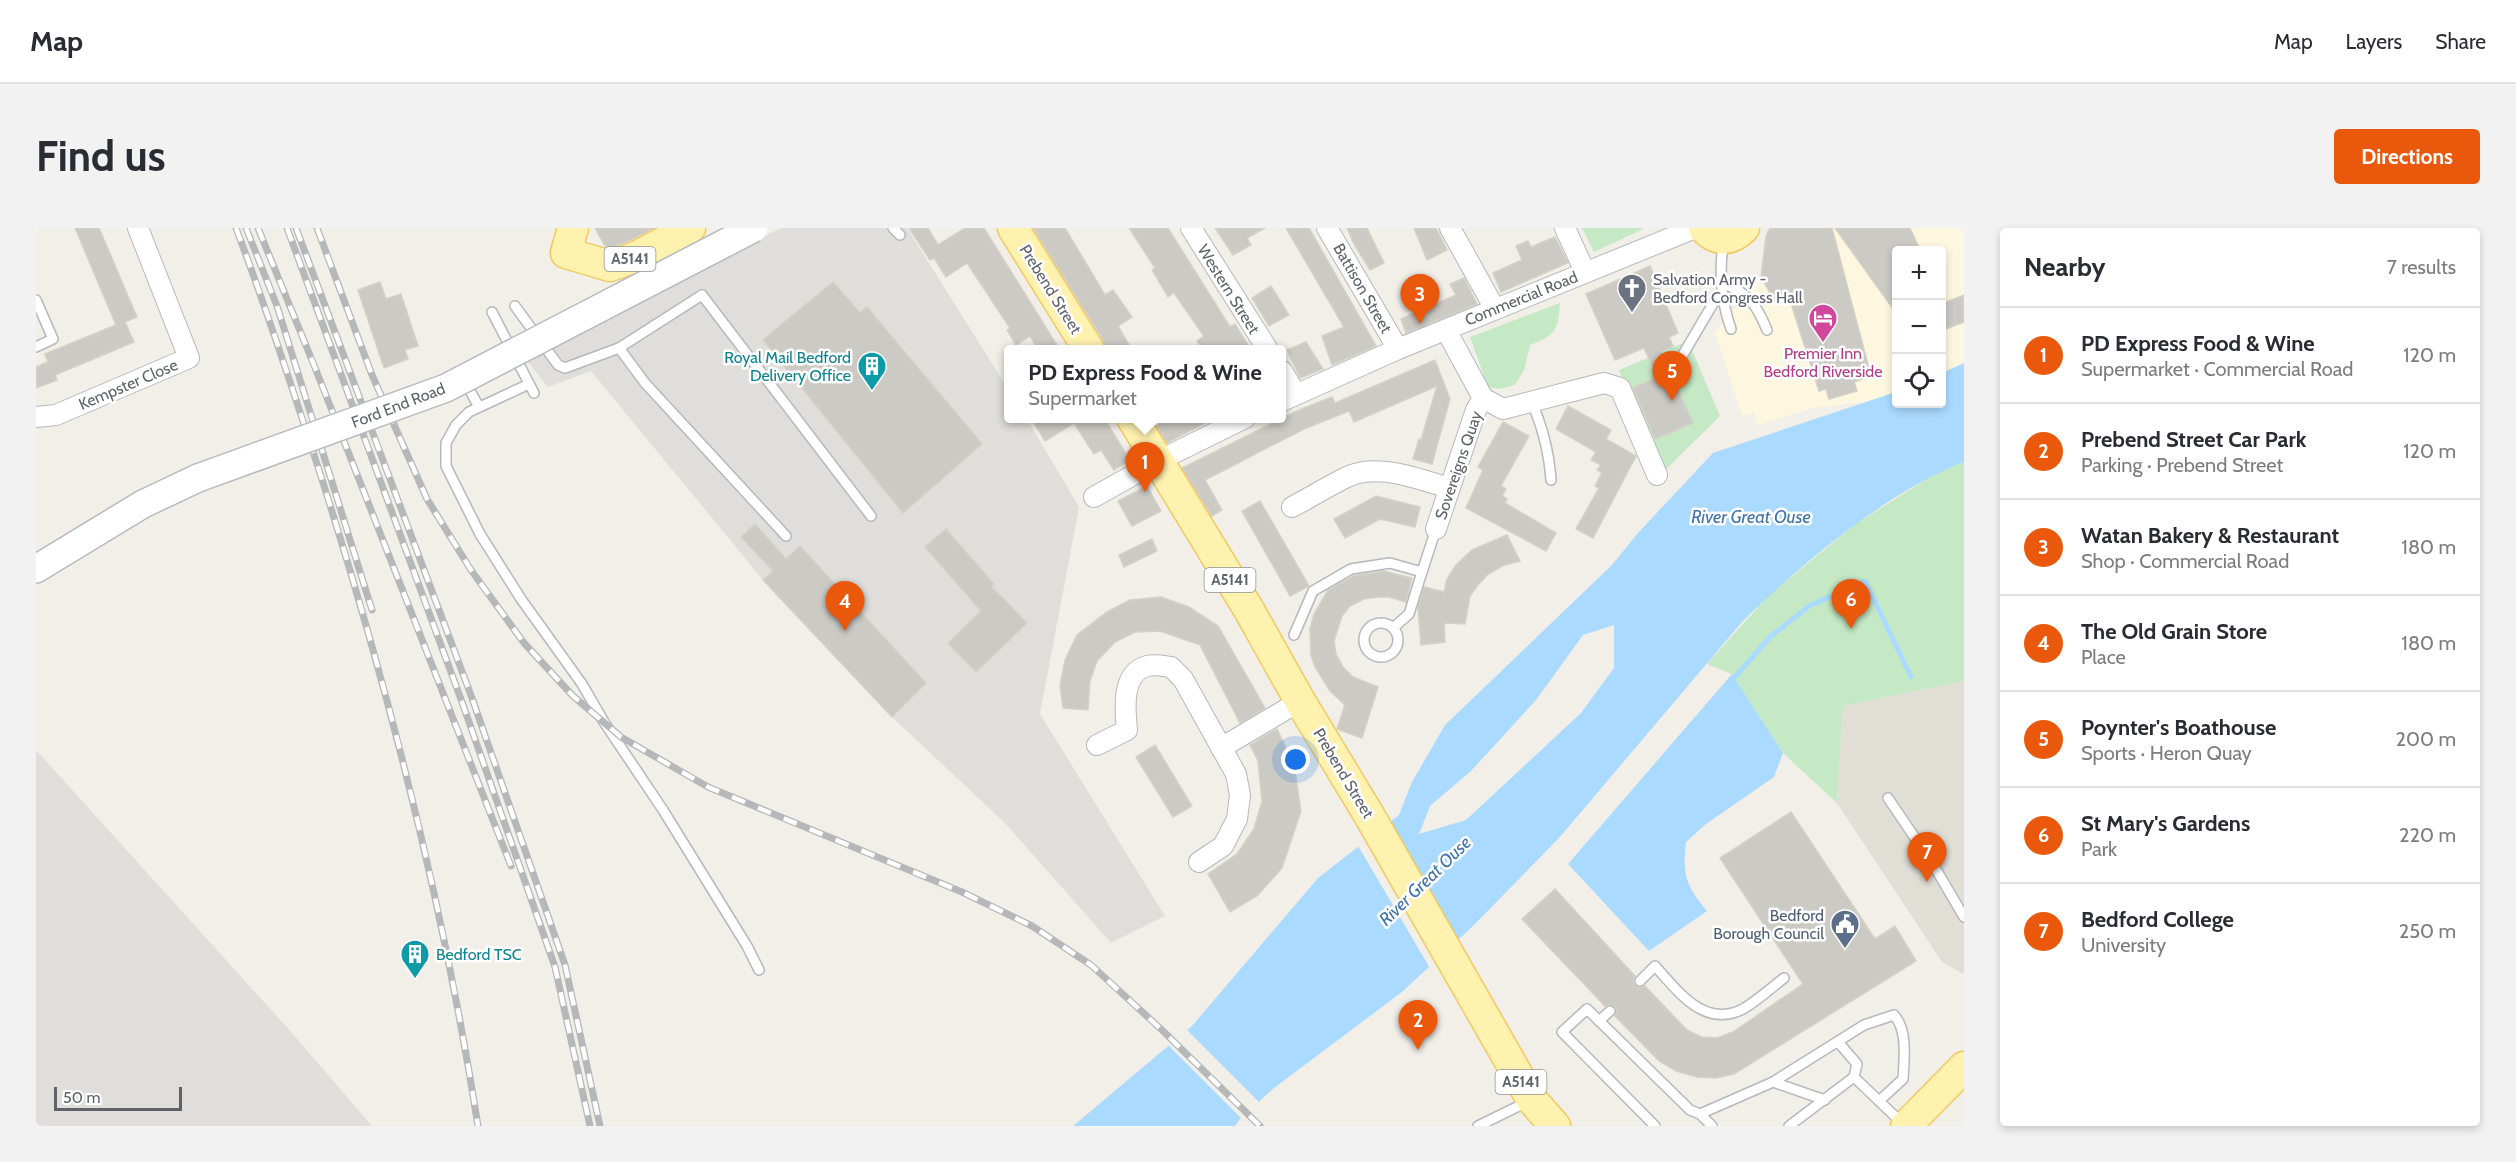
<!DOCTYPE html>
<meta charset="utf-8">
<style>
:root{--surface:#fff;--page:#f2f2f3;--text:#2b2b33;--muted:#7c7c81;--line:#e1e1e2;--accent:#ea580c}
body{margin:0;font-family:Cabin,sans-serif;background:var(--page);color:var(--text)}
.controls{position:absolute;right:18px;top:18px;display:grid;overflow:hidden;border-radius:6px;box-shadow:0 3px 9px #0003}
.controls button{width:54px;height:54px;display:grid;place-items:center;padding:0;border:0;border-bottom:2px solid var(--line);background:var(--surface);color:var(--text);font:30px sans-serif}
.scale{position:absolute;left:18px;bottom:15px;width:128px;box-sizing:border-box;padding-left:6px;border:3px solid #5f6368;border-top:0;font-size:16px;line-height:21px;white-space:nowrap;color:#5f6368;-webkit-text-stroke:4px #fff;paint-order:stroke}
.you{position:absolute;left:1260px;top:532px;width:21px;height:21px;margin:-15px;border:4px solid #fff;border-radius:50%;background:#1a73e8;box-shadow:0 0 0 9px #1a73e833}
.badge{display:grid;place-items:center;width:39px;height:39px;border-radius:50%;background:var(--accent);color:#fff;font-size:20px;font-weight:700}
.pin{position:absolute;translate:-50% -50px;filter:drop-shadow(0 2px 3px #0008)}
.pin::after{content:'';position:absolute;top:32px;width:21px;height:18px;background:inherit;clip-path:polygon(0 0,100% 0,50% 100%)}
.popup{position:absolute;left:968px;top:117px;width:282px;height:78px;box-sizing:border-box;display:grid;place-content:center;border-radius:6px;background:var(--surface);filter:drop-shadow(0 2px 4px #0005);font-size:20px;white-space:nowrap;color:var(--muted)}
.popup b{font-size:22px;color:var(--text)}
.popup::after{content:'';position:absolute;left:50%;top:100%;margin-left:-12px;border:12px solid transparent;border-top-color:var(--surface)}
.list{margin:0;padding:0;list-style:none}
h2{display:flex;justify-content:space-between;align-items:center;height:78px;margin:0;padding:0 24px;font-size:26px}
h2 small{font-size:20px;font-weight:400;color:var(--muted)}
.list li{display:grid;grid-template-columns:39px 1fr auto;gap:18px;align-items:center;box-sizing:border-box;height:96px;padding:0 24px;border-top:2px solid var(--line)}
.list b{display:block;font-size:22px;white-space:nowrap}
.list p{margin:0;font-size:20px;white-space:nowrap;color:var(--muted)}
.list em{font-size:20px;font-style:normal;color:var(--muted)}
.icon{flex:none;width:33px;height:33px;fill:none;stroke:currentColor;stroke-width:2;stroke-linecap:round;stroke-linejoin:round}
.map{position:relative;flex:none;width:1928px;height:898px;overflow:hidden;border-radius:6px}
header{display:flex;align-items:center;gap:36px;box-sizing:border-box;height:84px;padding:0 30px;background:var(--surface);border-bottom:2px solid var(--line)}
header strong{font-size:28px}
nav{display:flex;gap:33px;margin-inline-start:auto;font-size:21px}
.intro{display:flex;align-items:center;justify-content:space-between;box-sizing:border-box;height:144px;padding:0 36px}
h1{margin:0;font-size:42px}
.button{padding:15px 27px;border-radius:6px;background:var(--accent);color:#fff;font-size:21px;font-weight:700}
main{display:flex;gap:36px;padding:0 36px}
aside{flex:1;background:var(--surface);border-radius:6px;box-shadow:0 3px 9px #0003}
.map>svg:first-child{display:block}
.commercial{fill:#fef7e0}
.industrial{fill:#e0deda}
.education{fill:#e1ded6}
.green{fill:#c5e8c5}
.water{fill:#aadaff;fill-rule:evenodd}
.pier{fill:#f1efe8}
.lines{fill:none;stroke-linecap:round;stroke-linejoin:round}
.stream{stroke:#aadaff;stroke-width:5}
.building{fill:#cccac5;stroke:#d6d1c6;stroke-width:1.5}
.lane-casing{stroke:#b5b8bc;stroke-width:12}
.street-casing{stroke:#b5b8bc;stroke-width:22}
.secondary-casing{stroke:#b6babf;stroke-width:30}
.primary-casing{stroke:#f2c960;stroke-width:33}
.lane{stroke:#fff;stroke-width:9}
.street{stroke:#fff;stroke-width:20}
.secondary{stroke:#fff;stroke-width:27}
.primary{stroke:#fff2af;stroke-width:30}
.rail-casing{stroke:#b6b7b8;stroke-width:7}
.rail{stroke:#fff;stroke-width:4.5;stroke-dasharray:14;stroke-linecap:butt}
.secondary-bridge-casing{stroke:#b6babf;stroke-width:30;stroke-linecap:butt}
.secondary-bridge{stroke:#fff;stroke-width:27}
.labels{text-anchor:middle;stroke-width:5;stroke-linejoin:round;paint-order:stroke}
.shield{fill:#fff;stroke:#8f9295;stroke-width:1.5}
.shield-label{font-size:15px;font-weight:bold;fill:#5f6368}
.worship-label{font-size:16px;fill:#5b616d;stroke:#fff;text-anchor:start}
.street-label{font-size:16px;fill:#5f6368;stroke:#fff}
.hotel-label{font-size:16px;fill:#b23c85;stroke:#fff}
.culture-label{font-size:16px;fill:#0d838f;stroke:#fff;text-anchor:end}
.service-label{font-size:16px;fill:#4e5e75;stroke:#fff;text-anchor:end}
.water-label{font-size:18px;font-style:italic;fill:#4174aa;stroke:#fff}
</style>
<header>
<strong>Map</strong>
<nav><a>Map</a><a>Layers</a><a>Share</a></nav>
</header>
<div class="intro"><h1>Find us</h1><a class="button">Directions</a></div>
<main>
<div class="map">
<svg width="1928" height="898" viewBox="0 0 1928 898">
<rect width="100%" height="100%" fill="#f1efe8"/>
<path class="commercial" d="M1734,0H1928V135L1906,145V22H1860V164L1838,173L1776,180L1722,197L1718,184L1706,188L1679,105L1725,49L1730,8Z"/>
<g class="industrial">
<path d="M745,0H871L972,161V190L991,191L1043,279L1004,486L1129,688L1075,715L969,595L856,489L727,352L555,143L512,159L487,128Z"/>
<path d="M0,522L256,805L336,898H0Z"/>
</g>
<path class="education" d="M1928,453V746L1906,734L1801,575L1807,478Z"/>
<g class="green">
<path d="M1546,0H1606L1607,1L1558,24Z"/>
<path d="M1524,75C1522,102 1520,107 1494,117L1488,142L1479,157L1463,161L1452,159L1434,109Z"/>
<path d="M1645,116L1656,122L1684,188L1625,246L1583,142Z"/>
<path d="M1928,234V453L1807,478L1801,575L1747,525L1696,446L1671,436L1733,367L1820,296L1902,244Z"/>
</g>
<g class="water">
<path d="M1928,135V234C1852,263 1764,337 1706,394L1523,610L1438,697L1366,764L1238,860L1204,891L1199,898H1037L1156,798L1282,650L1363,587L1376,554L1409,497L1576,337L1602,305L1677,225L1860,164V176H1906V145ZM1578,397V440L1545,485L1430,592L1383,606L1394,578L1435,543L1500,472L1547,407Z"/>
<path d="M1696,446L1747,525L1738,549L1670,596L1650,614C1646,646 1650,658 1671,683L1613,723L1532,636Z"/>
</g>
<g class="pier">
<path d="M1353,591L1424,714L1395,742L1321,616Z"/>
<path d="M1149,800L1225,876L1207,892L1132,817Z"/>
</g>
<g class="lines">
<path class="stream" d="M1698,450L1734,409L1773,378L1829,353L1875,449"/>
</g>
<g class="building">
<path d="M39,0H63L101,89L89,94L98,114L19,147L21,152L0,160V139L12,134L9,126L80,97Z"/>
<path d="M559,0H618L593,13L574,20L569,18Z"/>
<path d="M873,0H892L902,17L929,0H948L1024,122H1002L994,108L980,117L971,102L974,100L931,35L910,49L898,30L894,32Z"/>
<path d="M997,0H1029L1069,67L1077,62L1096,89L1082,98L1096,122H1070L1068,113Z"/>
<path d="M1093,0H1132L1194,99L1199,96L1215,122H1167L1161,113L1168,108L1138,65L1132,69L1116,42L1119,40Z"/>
<path d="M1179,0H1229L1211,10L1215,17L1197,27Z"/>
<path d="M1250,0H1273L1340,118L1296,137L1286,108L1308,99Z"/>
<path d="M1311,0H1331L1348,35L1334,42L1319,18Z"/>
<path d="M1378,0H1400L1411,22L1391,32Z"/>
<path d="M1734,0H1796L1835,148L1818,154L1821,163L1793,171L1790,161L1783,163L1753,69L1738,72L1725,49L1730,8Z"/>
<path d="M1799,0H1874L1884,22H1860V85Z"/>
<path d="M1519,9L1532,35L1465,64L1457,45L1486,32L1480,18L1492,13L1495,19Z"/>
<path d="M1614,38L1642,105L1633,109L1637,118L1625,123L1657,195L1619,211L1597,160L1621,149L1608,120L1579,132L1550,66Z"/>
<path d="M1428,50L1441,76L1370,105L1365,91L1420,67L1414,56Z"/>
<path d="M344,54L350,71L365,66L382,118L369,122L372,131L348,140L322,62Z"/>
<path d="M797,54L824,85L831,79L946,216L867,285L727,112Z"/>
<path d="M1235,58L1253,87L1233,98L1216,70Z"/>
<path d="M1928,67V94L1905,103V76Z"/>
<path d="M1270,114L1287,141L1264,150L1251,122Z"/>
<path d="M1399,132L1414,171L1396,236L1377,231L1383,211L1385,212L1401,158L1318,194L1313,183L1268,201L1169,252L1186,282L1176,288L1146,240L1263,182L1296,169L1299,175Z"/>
<path d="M1532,178L1575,202L1570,211L1600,228L1557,310L1540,301L1563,260L1559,258L1566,245L1561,242L1565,237L1555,232L1560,224L1520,201Z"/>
<path d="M995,190H1068L1094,232L1078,242L1065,222L1058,226L1038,195L1009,213Z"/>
<path d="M1134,190H1178L1131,215L1121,198Z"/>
<path d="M1467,194L1493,208L1465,258L1470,261L1466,268L1471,271L1469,275L1520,305L1510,323L1430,280L1447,242L1442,239Z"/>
<path d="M1111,258L1125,283L1096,298L1082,273Z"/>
<path d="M1340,268L1384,279L1379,299L1344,291L1309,310L1298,291Z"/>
<path d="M1224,273L1273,358L1254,368L1206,283Z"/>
<path d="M719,296L750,331L764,318L890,455L856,489L727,352L737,343L705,309Z"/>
<path d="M910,301L958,356L955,358L991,395L940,444L912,415L945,383L889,319Z"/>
<path d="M1471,307L1484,333L1466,338L1451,347L1442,357L1434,368L1429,396L1408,395L1409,414L1385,417L1382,379L1388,359L1408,364L1411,351L1420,337L1436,322Z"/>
<path d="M1116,311L1121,323L1088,339L1083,327Z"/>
<path d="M1347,343L1376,350L1370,374L1353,369H1341L1328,371L1314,378L1306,388L1298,413L1300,426L1307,439L1317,449L1342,459L1326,510L1301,501L1309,477L1294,463L1279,439L1275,427L1274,401L1278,386L1292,362L1317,348Z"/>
<path d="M1125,369L1153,379L1182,398L1229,480L1204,495L1164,417L1124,403L1099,404L1079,414L1061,433L1054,453L1052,482L1027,480L1024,457L1029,432L1041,407L1071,384L1094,372Z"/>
<path d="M1241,501L1258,537L1265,583L1246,640L1221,668L1194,684L1172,646L1201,626L1218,601L1226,573L1222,533L1214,517Z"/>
<path d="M1119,517L1156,578L1137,589L1100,529Z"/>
<path d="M1755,584L1839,711L1859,698L1880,733L1698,846L1680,850L1661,849L1640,843L1623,833L1579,788L1581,782L1579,778L1573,776L1569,778L1486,691L1519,661L1599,748L1597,752L1599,757L1603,760L1609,758L1651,802L1665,809L1681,810L1697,804L1767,756L1684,630Z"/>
</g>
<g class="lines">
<g class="lane-casing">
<g id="lane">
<path d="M857,0L864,7"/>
<path d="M1688,14C1682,41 1686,76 1695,101"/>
<path d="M1687,56C1713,64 1721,78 1731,102"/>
<path d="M0,72L17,111L0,119"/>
<path d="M479,78L522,137L529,140L583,120L609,155L750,308"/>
<path d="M456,84L498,165"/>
<path d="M583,120L666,67L835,288"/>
<path d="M1642,135L1678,74L1686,70"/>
<path d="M428,152L443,179"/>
<path d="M493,156L433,184L420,197L410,215V238L444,306L485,371L546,456L568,494L627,582L711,718L723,742"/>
<path d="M1495,173C1507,199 1513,225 1515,252"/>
<circle cx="1345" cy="412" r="17"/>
<path d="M1357,400L1373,386L1386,344"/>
<path d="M1258,407L1277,363L1315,341L1354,335L1386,344L1400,301"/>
<path d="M1852,570L1898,638L1928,689"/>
<path d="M1604,753L1619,738C1642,763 1668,801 1707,781C1721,773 1735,760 1748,750"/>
<path d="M1563,793L1574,783"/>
<path d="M1802,814L1821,836L1818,849"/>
<path d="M1737,854L1789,872"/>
<path d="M1664,886L1676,898"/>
<path d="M1442,898L1493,873"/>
<path d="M1619,898L1526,804L1551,781L1654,882L1664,886L1737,854L1828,797L1858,787C1872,802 1868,832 1867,851L1843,873"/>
<path d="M1753,898L1818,849L1866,895"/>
</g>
</g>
<g class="street-casing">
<g id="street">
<path d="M1155,0L1232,122"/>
<path d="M1291,0L1362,121"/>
<path d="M1414,0L1459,81"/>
<path d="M1529,0L1549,44"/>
<path d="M1246,143L1260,166"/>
<path d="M1447,170L1467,181L1568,155L1584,160L1621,247"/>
<path d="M1246,173L1362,121L1659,0"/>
<path d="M0,189L20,187L153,130L102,0"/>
<path d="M1058,269L1122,233L1209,190"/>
<path d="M1256,279C1275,269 1294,257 1313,248C1343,235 1383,251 1413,260"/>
<path d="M1400,301L1440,182L1447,170L1410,102"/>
<path d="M1061,517L1091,502C1089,482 1085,445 1111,438C1118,436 1128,438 1135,439L1147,451L1200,546L1204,567L1201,591L1187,618L1163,634"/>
<path d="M1185,520L1264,473"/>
</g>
</g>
<g class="secondary-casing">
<path id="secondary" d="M0,341L107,276L162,250"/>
</g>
<g class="primary-casing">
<g id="primary">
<path d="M537,0L530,25L574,38L600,29L654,0"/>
<path d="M977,0L1053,122"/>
<path d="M1668,0C1681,14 1695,13 1708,0"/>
<path d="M1096,190L1213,382L1264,473L1333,587L1496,872L1519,898"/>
<path d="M1870,898L1928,839"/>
</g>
</g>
<use href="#lane" class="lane"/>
<use href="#street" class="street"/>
<use href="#secondary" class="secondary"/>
<use href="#primary" class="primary"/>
<g class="rail-casing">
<g id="rail">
<path d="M200,0C230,79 256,159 282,239C351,454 407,674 442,898"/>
<path d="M210,0L241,78L336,382"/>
<path d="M222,0L280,142L475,638"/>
<path d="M251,0L426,474L519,739L554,898"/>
<path d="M260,0L436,470L529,737L564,898"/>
<path d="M281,0L336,147L391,271L435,342L488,415L537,468L585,509L672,559L926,664L996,698L1055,737L1126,802L1224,898"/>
</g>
</g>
<use href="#rail" class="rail"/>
<g class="secondary-bridge-casing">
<path id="secondary-bridge" d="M162,250L410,160L718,0"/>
</g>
<use href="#secondary-bridge" class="secondary-bridge"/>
</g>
<defs>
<g id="church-pin" transform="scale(1.5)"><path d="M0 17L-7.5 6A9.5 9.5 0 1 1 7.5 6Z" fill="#6b7280" stroke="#fff"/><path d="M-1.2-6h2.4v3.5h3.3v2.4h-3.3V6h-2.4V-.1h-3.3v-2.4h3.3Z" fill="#fff"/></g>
<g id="hotel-pin" transform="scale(1.5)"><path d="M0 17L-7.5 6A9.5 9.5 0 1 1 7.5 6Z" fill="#d1479c" stroke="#fff"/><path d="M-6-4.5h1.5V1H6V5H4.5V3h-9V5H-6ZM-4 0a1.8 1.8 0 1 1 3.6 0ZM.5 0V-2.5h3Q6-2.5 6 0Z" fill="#fff"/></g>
<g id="building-pin" transform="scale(1.5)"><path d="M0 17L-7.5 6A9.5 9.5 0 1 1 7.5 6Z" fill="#0f9aa8" stroke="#fff"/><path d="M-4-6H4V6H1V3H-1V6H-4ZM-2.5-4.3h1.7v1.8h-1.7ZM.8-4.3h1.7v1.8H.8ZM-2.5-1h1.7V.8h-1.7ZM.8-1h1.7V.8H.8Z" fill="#fff"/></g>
<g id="civic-pin" transform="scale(1.5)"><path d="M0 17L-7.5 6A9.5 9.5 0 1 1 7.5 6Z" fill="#5c6f8a" stroke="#fff"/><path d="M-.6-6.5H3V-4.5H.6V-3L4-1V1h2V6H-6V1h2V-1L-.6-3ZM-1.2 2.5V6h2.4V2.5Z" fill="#fff"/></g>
</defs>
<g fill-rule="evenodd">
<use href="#church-pin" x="1596" y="60"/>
<use href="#hotel-pin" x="1787" y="90"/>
<use href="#building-pin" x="836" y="138"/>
<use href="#civic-pin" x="1809" y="696"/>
<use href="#building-pin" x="379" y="726"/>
</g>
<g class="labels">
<g class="shield">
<rect x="568.5" y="19" width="51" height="24" rx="4.5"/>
<rect x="1168.5" y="340" width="51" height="24" rx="4.5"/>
<rect x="1459.5" y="842" width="51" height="24" rx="4.5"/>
</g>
<g class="shield-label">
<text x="594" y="36">A5141</text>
<text x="1194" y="357">A5141</text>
<text x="1485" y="859">A5141</text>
</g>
<g class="worship-label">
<text x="1617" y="57">Salvation Army -<tspan x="1617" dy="18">Bedford Congress Hall</tspan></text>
</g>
<g class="street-label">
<text transform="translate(1327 60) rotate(60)" y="6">Battison Street</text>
<text transform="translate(1015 61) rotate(58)" y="6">Prebend Street</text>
<text transform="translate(1193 61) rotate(58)" y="6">Western Street</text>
<text transform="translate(1485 70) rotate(-22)" y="6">Commercial Road</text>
<text transform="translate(92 156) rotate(-23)" y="6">Kempster Close</text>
<text transform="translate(362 177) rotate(-21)" y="6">Ford End Road</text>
<text transform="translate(1422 237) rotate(-71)" y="6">Sovereigns Quay</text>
<text transform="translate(1308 545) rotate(59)" y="6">Prebend Street</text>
</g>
<g class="hotel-label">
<text x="1787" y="131">Premier Inn<tspan x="1787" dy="18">Bedford Riverside</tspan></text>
</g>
<g class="culture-label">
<text x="815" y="135">Royal Mail Bedford<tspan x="815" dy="18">Delivery Office</tspan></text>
<text x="400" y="732" text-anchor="start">Bedford TSC</text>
</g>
<g class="service-label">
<text x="1788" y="693">Bedford<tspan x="1788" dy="18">Borough Council</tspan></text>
</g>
<g class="water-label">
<text x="1715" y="295">River Great Ouse</text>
<text transform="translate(1389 653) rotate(-44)" y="6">River Great Ouse</text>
</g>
</g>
</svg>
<div class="controls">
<button>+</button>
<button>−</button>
<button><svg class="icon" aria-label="locate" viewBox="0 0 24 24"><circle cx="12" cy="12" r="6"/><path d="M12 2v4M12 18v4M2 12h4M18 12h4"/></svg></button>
</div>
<div class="scale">50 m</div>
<div class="you"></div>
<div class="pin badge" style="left:1109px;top:264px">1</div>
<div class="popup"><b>PD Express Food &amp; Wine</b>Supermarket</div>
<div class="pin badge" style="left:1382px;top:822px">2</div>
<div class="pin badge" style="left:1384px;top:96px">3</div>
<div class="pin badge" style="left:809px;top:403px">4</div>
<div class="pin badge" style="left:1636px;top:173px">5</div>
<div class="pin badge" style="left:1815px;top:401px">6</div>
<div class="pin badge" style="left:1891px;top:654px">7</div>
</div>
<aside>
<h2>Nearby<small>7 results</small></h2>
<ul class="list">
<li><span class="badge">1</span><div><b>PD Express Food &amp; Wine</b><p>Supermarket · Commercial Road</p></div><em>120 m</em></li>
<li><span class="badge">2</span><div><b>Prebend Street Car Park</b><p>Parking · Prebend Street</p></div><em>120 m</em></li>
<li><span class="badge">3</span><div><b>Watan Bakery &amp; Restaurant</b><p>Shop · Commercial Road</p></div><em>180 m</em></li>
<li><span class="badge">4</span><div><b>The Old Grain Store</b><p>Place</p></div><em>180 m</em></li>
<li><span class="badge">5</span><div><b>Poynter's Boathouse</b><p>Sports · Heron Quay</p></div><em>200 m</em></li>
<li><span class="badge">6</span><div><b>St Mary's Gardens</b><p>Park</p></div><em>220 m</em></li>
<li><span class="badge">7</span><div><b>Bedford College</b><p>University</p></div><em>250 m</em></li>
</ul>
</aside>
</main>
